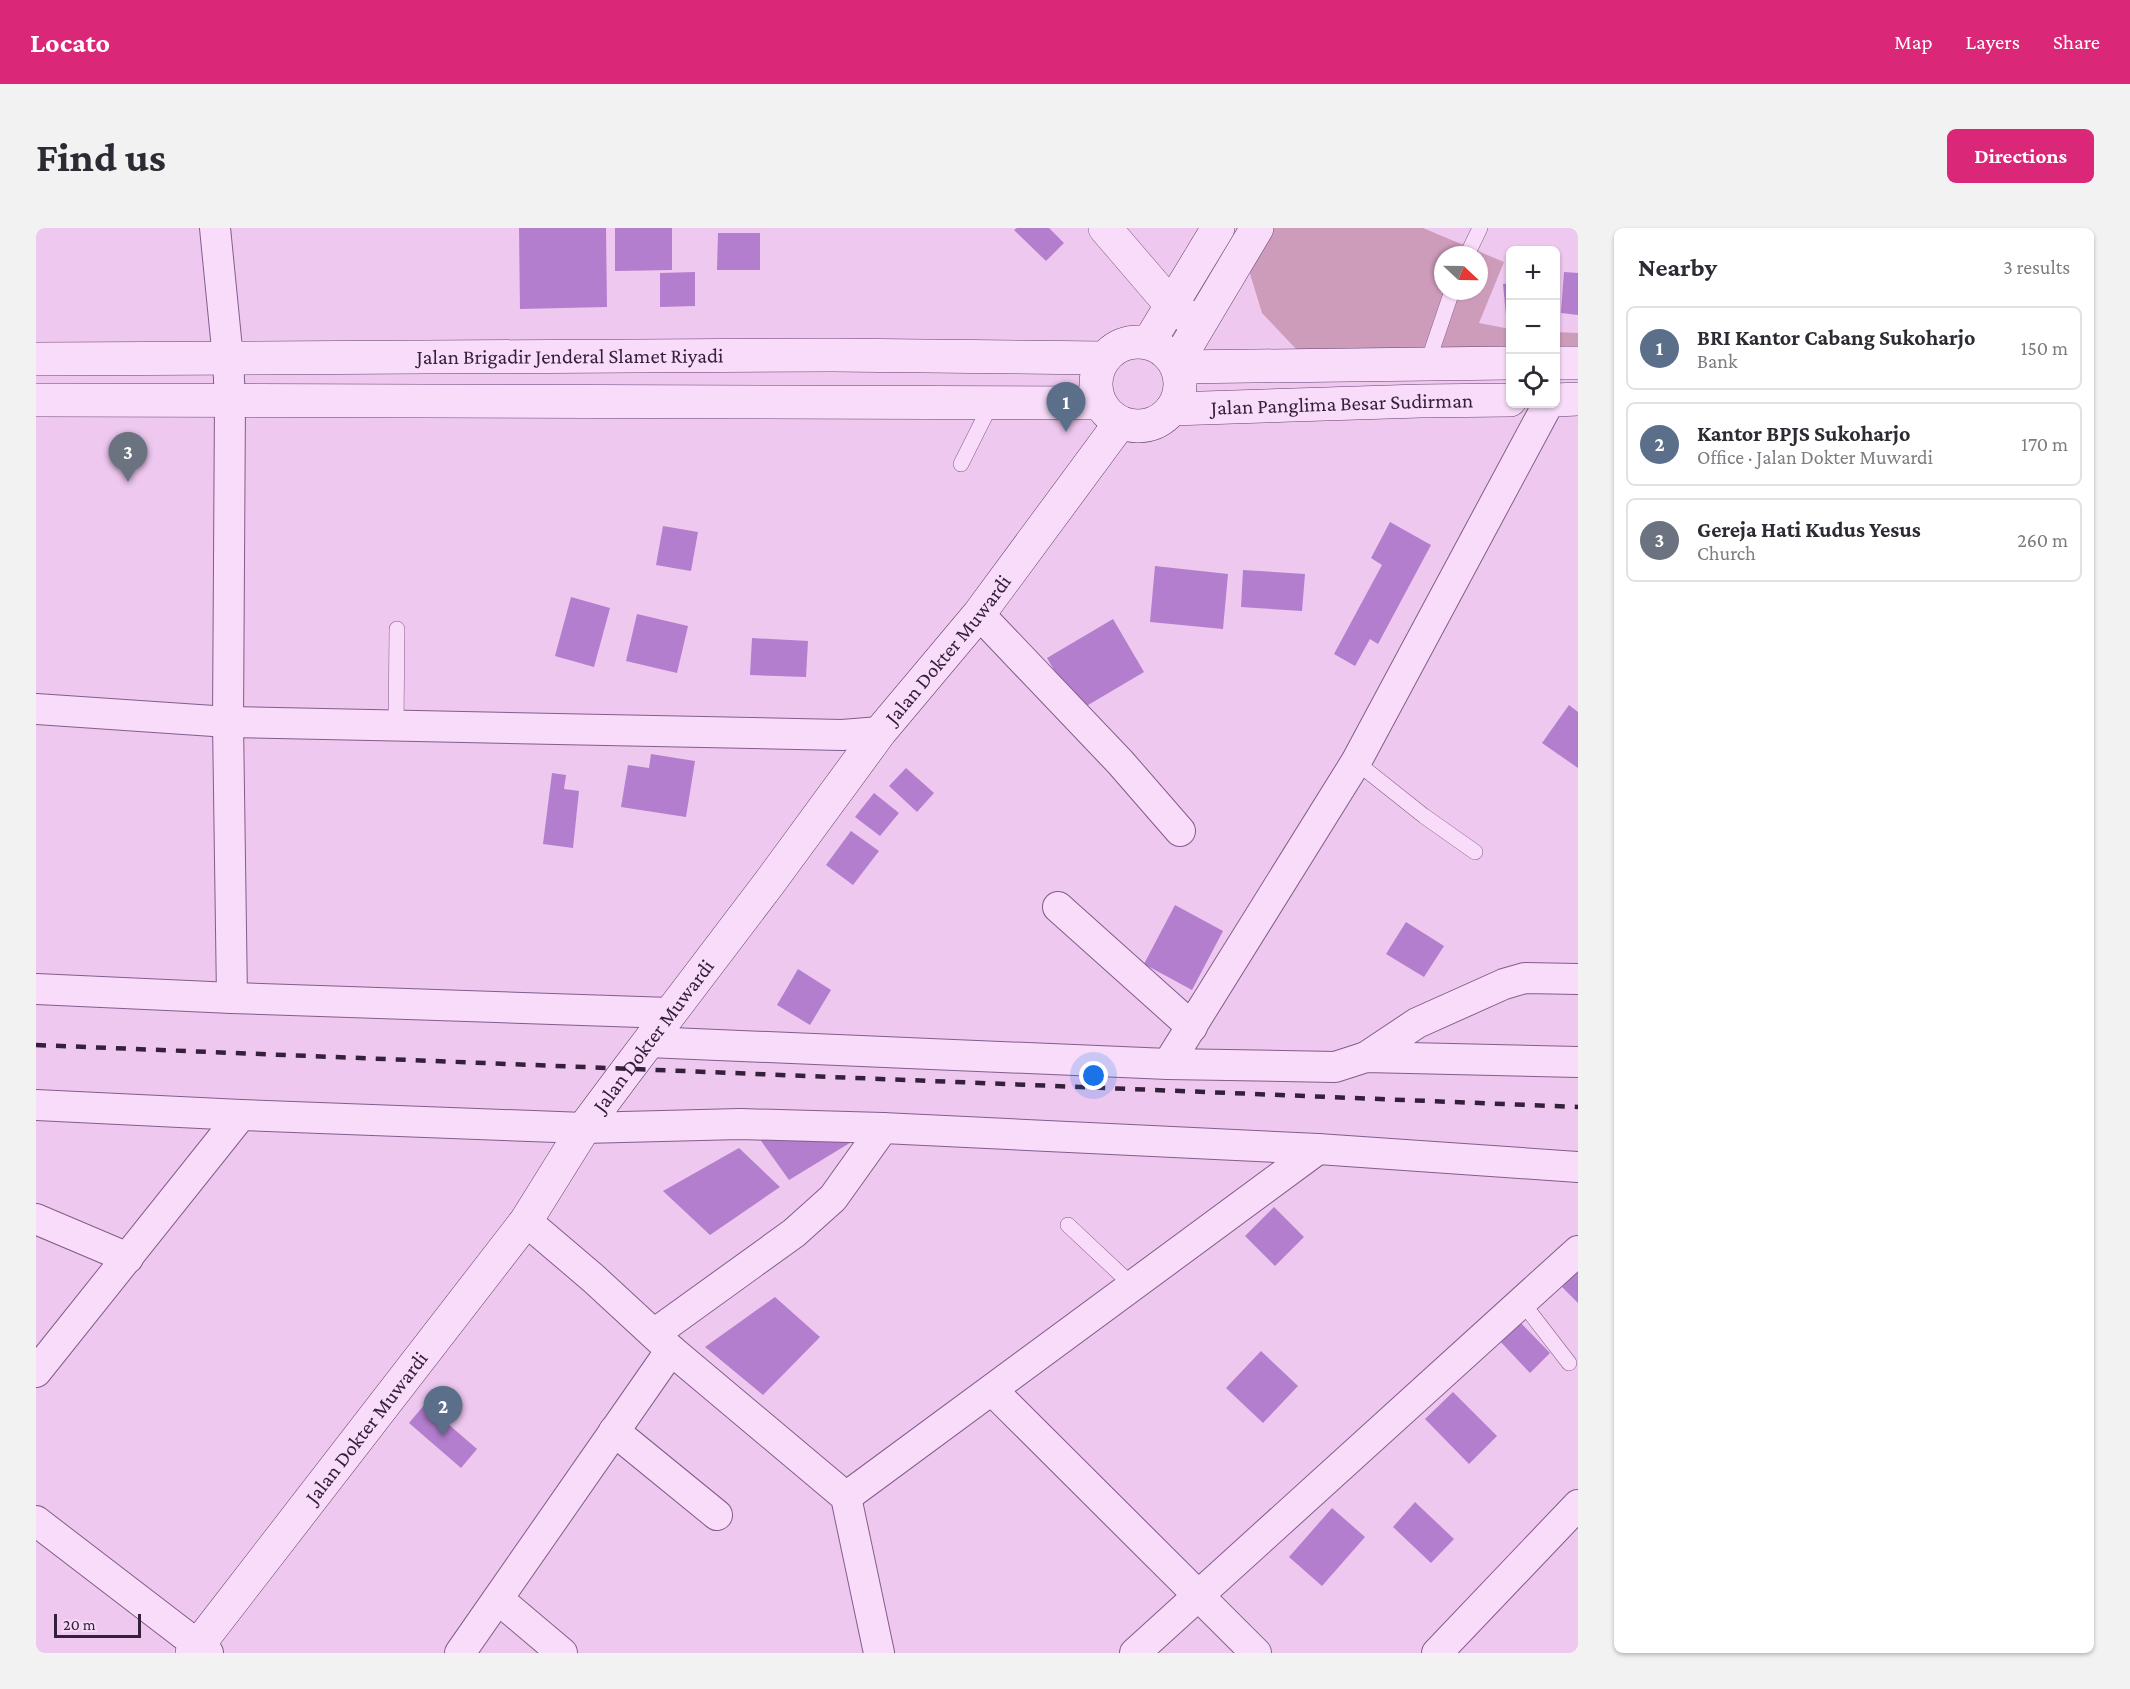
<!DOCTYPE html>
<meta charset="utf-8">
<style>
:root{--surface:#fff;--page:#f2f2f3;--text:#2b2b33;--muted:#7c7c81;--line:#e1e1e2;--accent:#db2777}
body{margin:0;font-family:"Crimson Pro",serif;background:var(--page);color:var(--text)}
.controls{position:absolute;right:18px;top:18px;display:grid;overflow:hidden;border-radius:9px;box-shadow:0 2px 4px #0004}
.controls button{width:54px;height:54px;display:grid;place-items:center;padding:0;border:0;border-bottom:2px solid var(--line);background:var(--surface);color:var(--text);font:30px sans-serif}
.compass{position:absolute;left:1398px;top:18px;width:54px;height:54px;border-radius:50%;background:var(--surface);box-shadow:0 2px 4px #0004;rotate:112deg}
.scale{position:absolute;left:18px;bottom:15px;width:87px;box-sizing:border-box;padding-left:6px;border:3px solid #35203c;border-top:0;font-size:16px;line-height:21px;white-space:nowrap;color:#35203c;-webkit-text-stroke:4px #f5d8f6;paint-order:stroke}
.you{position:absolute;left:1058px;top:848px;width:21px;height:21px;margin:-15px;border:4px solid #fff;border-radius:50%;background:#1a73e8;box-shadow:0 0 0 9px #1a73e833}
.badge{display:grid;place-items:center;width:39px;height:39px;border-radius:50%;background:var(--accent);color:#fff;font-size:20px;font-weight:700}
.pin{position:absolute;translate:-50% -50px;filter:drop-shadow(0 2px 3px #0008)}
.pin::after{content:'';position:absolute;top:32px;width:21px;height:18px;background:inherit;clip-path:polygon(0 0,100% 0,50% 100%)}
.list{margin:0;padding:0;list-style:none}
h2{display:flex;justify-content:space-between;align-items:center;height:78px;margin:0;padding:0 24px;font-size:26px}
h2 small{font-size:20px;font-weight:400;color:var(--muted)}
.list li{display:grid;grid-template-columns:39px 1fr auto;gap:18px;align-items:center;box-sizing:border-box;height:84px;margin:0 12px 12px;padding:0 12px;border:2px solid var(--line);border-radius:9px}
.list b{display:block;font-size:22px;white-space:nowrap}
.list p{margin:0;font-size:20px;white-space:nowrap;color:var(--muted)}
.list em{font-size:20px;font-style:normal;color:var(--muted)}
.icon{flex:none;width:33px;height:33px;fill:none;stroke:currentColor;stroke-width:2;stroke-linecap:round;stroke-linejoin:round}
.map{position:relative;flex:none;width:1542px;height:1425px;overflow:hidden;border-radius:9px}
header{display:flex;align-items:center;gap:36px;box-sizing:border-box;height:84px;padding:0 30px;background:var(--accent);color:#fff}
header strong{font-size:28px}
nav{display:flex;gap:33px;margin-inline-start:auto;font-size:21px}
.intro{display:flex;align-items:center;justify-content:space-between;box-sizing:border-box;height:144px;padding:0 36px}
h1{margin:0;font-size:42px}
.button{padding:15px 27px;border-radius:9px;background:var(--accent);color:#fff;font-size:21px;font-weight:700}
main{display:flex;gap:36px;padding:0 36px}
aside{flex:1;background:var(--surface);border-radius:9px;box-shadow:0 2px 4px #0004}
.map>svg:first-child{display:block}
.green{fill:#ce9cbb;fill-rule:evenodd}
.building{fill:#b37ece}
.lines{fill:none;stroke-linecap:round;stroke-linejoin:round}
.service-casing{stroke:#825d8c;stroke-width:16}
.minor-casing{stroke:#825d8c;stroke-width:32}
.tertiary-casing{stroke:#825d8c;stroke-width:34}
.secondary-casing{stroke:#63406e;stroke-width:34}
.service{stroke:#f8dcf9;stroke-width:15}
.minor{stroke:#f8dcf9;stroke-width:30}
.tertiary{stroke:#f8dcf9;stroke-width:33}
.secondary{stroke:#f8dcf9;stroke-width:33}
.rail{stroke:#35203c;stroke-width:4.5;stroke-dasharray:10 10;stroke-linecap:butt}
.labels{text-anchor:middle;stroke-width:4.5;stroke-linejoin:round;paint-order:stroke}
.street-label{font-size:21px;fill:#35203c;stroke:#f5d8f6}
</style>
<header>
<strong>Locato</strong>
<nav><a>Map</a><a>Layers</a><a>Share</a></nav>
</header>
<div class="intro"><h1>Find us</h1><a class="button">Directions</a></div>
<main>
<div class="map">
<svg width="1542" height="1425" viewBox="0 0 1542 1425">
<rect width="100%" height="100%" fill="#eec8ef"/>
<g class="green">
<path d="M1200,0H1387L1468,34L1443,95L1474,101V141L1262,123L1226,85ZM1407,27H1443V63H1407Z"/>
<path d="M1520,104L1542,105V142H1520Z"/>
</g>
<g class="building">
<path d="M483,0H570L571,79L484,81Z"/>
<path d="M579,0H636V42L579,43Z"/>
<path d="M981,0H1013L1028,15L1010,33L978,2Z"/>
<path d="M682,5H724V42H681Z"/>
<path d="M659,44V78L624,79V45Z"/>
<path d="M1528,44L1542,45V87L1525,85Z"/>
<path d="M1474,55V86L1470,87L1467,56Z"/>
<path d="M1354,294L1395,317L1342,416L1334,411L1319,438L1298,426L1346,337L1335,330Z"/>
<path d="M627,298L662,304L655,343L620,337Z"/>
<path d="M1119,338L1192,346L1187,401L1114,394Z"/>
<path d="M1207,342L1269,346L1266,383L1205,379Z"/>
<path d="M535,369L574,380L558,439L519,428Z"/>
<path d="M601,386L652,398L641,445L590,433Z"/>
<path d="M1077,391L1108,444L1042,483L1011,430Z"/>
<path d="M716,410L772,413L770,449L714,447Z"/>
<path d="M1533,477L1542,484V540L1506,515Z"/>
<path d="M615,526L659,533L650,589L585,579L592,537L613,540Z"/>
<path d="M870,540L898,565L881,584L853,558Z"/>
<path d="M516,545L530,547L528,561L543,563L537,620L507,616Z"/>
<path d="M838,565L863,585L844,608L819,589Z"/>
<path d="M815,603L843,623L817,657L790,637Z"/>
<path d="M1139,677L1187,703L1156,762L1108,736Z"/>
<path d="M1370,694L1408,718L1388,749L1350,726Z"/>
<path d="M762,741L795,762L774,797L741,777Z"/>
<path d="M718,903L817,913L753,952Z"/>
<path d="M703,920L744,959L674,1007L627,963Z"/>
<path d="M1238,979L1268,1009L1239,1038L1209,1008Z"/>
<path d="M1542,1042V1075L1526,1059Z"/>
<path d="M739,1069L784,1109L727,1167L669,1119Z"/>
<path d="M1481,1091L1514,1125L1494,1145L1461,1110Z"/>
<path d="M1225,1123L1262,1158L1227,1195L1190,1160Z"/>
<path d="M1417,1164L1461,1208L1433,1236L1389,1191Z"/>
<path d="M389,1176L441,1221L425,1240L373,1195Z"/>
<path d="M1379,1274L1418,1311L1395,1335L1357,1299Z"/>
<path d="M1296,1280L1329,1309L1286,1358L1253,1329Z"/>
</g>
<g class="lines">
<g class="service-casing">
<g id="service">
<path d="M1431,27L1444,0"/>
<path d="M1393,134L1397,119L1416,63"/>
<path d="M925,236L956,174"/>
<path d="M360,498L361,401"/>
<path d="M1320,534L1388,588L1439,624"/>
<path d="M1032,997L1097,1058"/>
<path d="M1486,1074L1533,1135"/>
</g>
</g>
<g class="minor-casing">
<g id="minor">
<path d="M179,0L192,131L194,172L192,494L196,770"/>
<path d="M943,386L1084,534L1144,603"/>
<path d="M0,481L192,494L806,507L844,504"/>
<path d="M1022,679L1156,799"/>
<path d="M0,761L196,770L634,785"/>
<path d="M612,814L1132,836L1299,839L1330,829L1542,834"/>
<path d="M1330,829L1381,795L1468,756L1489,750L1542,751"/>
<path d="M1132,836L1320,534L1512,176"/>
<path d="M0,877L205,887L548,900L704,896L847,900L1282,921L1542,939"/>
<path d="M0,991L92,1030"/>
<path d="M490,993L557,1050L635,1122L810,1269L843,1425"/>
<path d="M618,1106L758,1005L797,970L847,900"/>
<path d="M0,1144L205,887"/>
<path d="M956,1162L1220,1425"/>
<path d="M578,1203L681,1287"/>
<path d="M810,1269L1282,921"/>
<path d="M0,1293L172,1425"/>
<path d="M462,1371L526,1425"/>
<path d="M424,1425L635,1122"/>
<path d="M1099,1425L1542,1023"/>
<path d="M1401,1425L1542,1277"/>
</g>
</g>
<g class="tertiary-casing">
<path id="tertiary" d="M1069,0L1135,77L1156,92"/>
</g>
<g class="secondary-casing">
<g id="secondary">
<circle cx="1102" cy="156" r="42"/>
<path d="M1113,114L1182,0"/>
<path id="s1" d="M0,131L797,127L1068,130"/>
<path d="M1520,135H1542"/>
<path d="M1140,136L1221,0"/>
<path d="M1141,139L1474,135"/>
<path d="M0,172L1064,175"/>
<path d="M1520,172L1542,171"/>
<path id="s2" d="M1136,181L1384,173L1474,172"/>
<path id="s3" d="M156,1425L490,993L548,900L592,841L734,654L844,504L943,386L1084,195"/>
</g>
</g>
<use href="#service" class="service"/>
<use href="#minor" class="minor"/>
<use href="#tertiary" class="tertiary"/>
<use href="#secondary" class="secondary"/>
<path class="rail" d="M0,817L1542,879"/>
</g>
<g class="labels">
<g class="street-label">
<text dy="7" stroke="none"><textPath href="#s1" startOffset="534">Jalan Brigadir Jenderal Slamet Riyadi</textPath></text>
<text dy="7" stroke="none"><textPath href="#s2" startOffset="170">Jalan Panglima Besar Sudirman</textPath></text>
<text dy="7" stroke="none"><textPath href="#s3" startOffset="1257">Jalan Dokter Muwardi</textPath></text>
<text dy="7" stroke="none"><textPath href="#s3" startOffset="771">Jalan Dokter Muwardi</textPath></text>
<text dy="7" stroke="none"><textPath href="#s3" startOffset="285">Jalan Dokter Muwardi</textPath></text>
</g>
</g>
</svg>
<div class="controls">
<button>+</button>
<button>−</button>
<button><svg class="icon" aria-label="locate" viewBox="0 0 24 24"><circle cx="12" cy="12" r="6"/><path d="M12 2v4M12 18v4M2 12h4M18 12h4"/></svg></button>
</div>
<svg class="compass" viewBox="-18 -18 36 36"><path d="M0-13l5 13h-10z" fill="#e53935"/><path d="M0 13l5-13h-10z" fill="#7c7c81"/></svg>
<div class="scale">20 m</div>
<div class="you"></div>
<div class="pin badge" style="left:1030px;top:204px;background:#5c6f8a">1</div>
<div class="pin badge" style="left:407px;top:1208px;background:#5c6f8a">2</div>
<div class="pin badge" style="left:92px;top:254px;background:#6b7280">3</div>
</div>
<aside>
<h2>Nearby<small>3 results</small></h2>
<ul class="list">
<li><span class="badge" style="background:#5c6f8a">1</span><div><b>BRI Kantor Cabang Sukoharjo</b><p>Bank</p></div><em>150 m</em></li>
<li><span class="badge" style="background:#5c6f8a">2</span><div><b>Kantor BPJS Sukoharjo</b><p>Office · Jalan Dokter Muwardi</p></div><em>170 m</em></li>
<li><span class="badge" style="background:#6b7280">3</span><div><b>Gereja Hati Kudus Yesus</b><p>Church</p></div><em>260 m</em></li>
</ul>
</aside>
</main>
